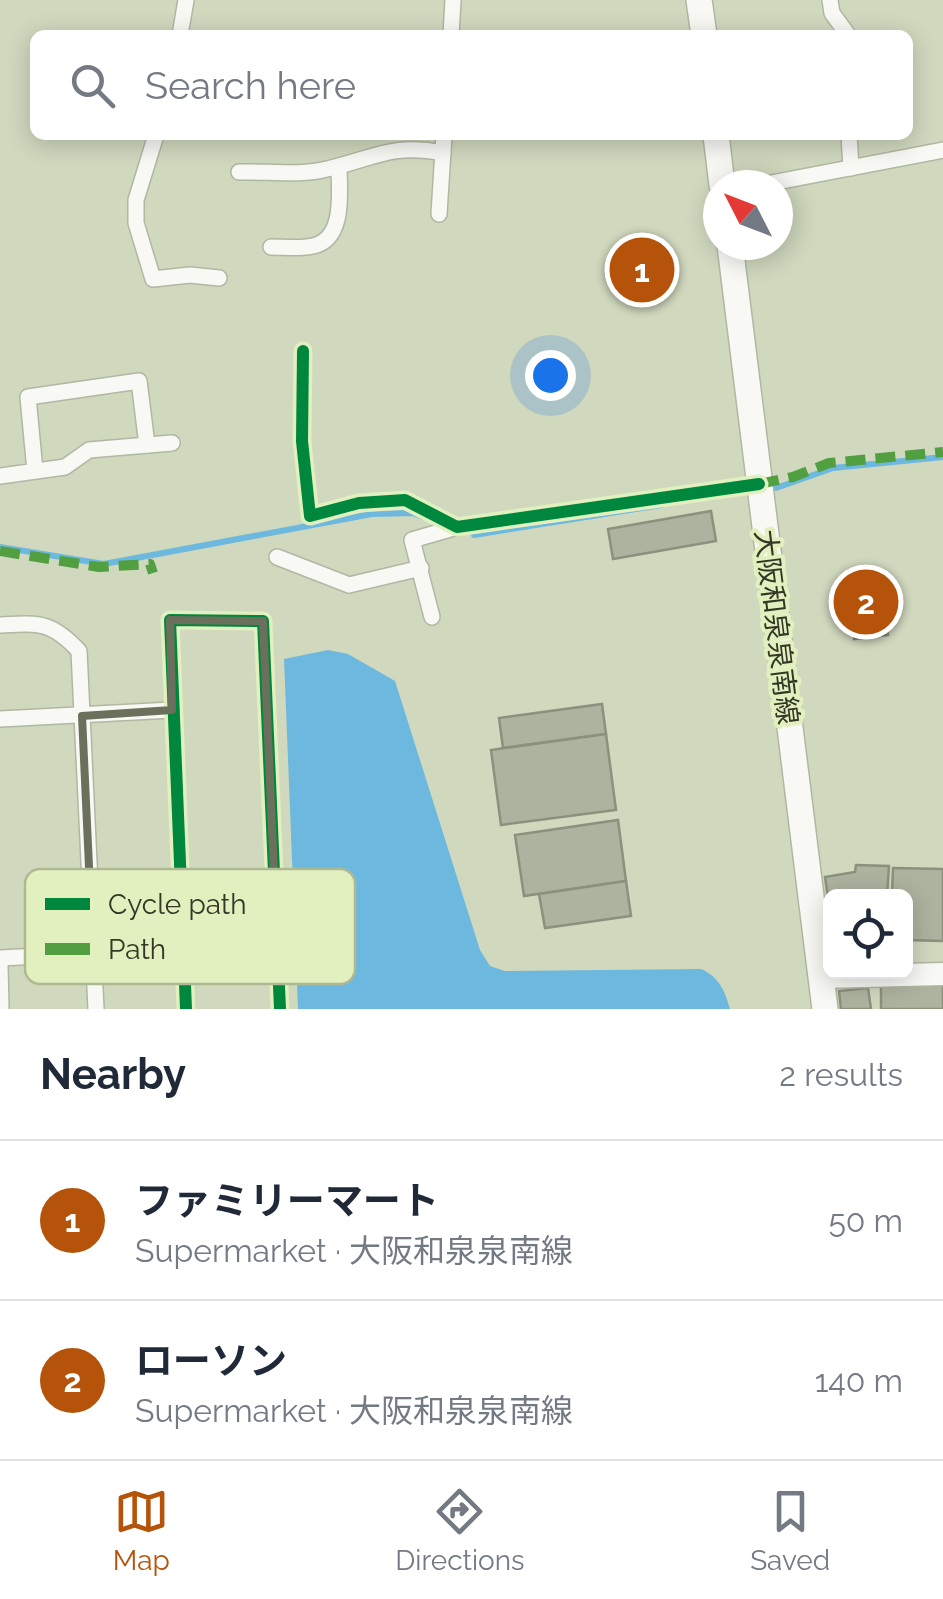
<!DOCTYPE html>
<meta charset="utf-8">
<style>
:root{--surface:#fff;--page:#f6f6f7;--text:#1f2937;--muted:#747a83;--line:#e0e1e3;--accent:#b45309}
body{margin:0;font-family:Raleway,"Noto Sans JP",sans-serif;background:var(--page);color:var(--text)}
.controls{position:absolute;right:30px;bottom:30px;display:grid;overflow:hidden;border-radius:15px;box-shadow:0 5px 25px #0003}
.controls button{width:90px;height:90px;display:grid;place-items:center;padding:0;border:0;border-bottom:2px solid var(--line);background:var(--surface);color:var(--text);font:50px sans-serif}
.compass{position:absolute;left:703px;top:170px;width:90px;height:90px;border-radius:50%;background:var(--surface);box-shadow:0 5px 25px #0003;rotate:312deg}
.you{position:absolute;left:550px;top:375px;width:35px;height:35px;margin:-25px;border:8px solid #fff;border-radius:50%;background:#1a73e8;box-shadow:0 0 0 15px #1a73e833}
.badge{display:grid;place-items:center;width:65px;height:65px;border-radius:50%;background:var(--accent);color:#fff;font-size:32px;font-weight:700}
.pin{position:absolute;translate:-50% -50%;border:5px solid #fff;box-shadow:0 2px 10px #0006}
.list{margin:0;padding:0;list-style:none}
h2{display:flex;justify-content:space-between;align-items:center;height:130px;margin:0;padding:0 40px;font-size:42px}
h2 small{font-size:32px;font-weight:400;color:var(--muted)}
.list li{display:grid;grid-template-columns:65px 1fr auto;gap:30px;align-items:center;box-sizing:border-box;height:160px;padding:0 40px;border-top:2px solid var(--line)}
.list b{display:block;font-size:38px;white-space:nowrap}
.list p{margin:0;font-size:32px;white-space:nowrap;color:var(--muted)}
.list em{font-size:32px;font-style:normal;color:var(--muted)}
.icon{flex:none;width:55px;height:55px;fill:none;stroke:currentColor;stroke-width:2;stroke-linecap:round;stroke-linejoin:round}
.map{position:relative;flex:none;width:943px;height:1009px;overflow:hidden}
.search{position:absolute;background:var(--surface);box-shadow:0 5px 25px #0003;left:30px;right:30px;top:30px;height:110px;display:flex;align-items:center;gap:25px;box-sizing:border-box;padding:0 35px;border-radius:15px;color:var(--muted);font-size:38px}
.sheet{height:450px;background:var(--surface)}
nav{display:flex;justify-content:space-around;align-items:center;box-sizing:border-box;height:140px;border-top:2px solid var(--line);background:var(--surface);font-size:28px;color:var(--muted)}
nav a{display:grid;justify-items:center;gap:5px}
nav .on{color:var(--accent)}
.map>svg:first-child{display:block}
.water{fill:#6db8df}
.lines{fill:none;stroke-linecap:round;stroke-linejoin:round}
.stream{stroke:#6db8df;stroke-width:6}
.building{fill:#adb39f;stroke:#8c917e;stroke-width:2.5}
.street-casing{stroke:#b1b7a3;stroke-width:18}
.secondary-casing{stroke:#b1b7a3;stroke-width:25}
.primary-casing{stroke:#b1b7a3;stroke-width:28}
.path{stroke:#d6d8d0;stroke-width:4;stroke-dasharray:5 8;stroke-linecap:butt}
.street{stroke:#f8f9f5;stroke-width:15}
.secondary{stroke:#f8f9f5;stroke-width:22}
.primary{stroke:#f8f9f5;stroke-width:25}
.quiet{stroke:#519f40;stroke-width:10;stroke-dasharray:20 10;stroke-linecap:butt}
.cycleway-casing{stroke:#e2f0c0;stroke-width:19}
.cycleway{stroke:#00873e;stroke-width:12}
.marked{fill:none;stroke:#6a705b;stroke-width:8;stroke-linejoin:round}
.labels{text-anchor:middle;stroke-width:8;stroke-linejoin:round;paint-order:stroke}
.street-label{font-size:28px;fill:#333826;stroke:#e2f0c0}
.key{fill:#e2f0c0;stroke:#aeb992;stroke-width:2.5}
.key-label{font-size:28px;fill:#333826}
</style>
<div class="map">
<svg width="943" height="1009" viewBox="0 0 943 1009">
<rect width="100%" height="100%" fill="#d0d8be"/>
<path class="water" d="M328,650L348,654L395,681L480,950L490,966L505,971L701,969C719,977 725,991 730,1009H298L284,659Z"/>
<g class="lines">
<g class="stream">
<path d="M776,488L833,468L943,457"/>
<path d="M474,535L661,505"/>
<path d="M0,547L104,564L372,514L413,513L423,517"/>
</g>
</g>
<g class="building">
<path d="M711,511L716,541L613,559L608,529Z"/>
<path d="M882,582L888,635L854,639L849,586Z"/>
<path d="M602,704L606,734L503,748L499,718Z"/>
<path d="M606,734L616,810L501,825L491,750Z"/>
<path d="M618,820L626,881L524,896L515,835Z"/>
<path d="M856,865L889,866L887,896H830V912L825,877L855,872Z"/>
<path d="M893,868L943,869V941L906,940V896H892Z"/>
<path d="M626,881L631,916L545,928L539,894Z"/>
<path d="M881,984L943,985V1009H881Z"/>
<path d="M868,988L871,1009H841L839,991Z"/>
</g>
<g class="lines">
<g class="street-casing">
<g id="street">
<path d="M830,0L832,13L848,35"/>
<path d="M180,35L186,0"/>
<path d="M451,35L453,0"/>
<path d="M156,135L136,200V223L153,279L190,275L219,278"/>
<path d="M849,135L851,168"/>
<path d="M239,172C267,171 300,176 327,169C375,158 391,143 443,153"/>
<path d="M761,185L943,150"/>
<path d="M439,214L444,135"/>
<path d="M271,247C284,247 300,249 313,246C346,239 339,190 339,166"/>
<path d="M303,351L302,441L310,516L359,503L405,500L457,527L759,484"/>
<path d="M35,471L28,397L139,381L147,445"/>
<path d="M0,476L65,467L89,450L172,443"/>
<path d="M277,557L349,585L421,568"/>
<path d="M432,617L412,540L457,527"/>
<path d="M0,625C39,623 51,621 79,651L96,1009"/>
<path d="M0,719L172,710"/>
<path d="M0,958L277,944"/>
<path d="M0,966L1,1009"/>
<path d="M186,1009L170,620L263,621L280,1009"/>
</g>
</g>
<g class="secondary-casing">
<path id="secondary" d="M821,977L943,974"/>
</g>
<g class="primary-casing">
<g id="primary">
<path d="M699,0L704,35"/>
<path d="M716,135L722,185"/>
<path d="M730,245L825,1009"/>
</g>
</g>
<path class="path" d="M716,205L718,225"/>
<use href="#street" class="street"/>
<use href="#secondary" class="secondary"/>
<use href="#primary" class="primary"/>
<g class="quiet">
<path d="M759,484L793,477L829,463L943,452"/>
<path d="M0,551L99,567L150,564L153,573"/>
</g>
<g class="cycleway-casing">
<g id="cycleway">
<path d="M303,351L302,441L310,516L359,503L405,500L457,527L759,484"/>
<path d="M186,1009L170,620L263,621L280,1009"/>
</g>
</g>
<use href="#cycleway" class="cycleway"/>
</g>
<path class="marked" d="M170,620L263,621L277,944L93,953L82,716L172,710Z"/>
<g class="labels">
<g class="street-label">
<text transform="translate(777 627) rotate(83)" y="10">大阪和泉泉南線</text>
</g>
</g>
<rect x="25" y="869" width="330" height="115" rx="15" class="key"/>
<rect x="45" y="898" width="45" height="12" fill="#00873e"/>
<rect x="45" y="943" width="45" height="12" fill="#519f40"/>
<g class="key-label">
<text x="108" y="914">Cycle path</text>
<text x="108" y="959">Path</text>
</g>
</svg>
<div class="controls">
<button><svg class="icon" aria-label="locate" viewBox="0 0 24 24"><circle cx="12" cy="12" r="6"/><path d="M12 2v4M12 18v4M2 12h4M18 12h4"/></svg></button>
</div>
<svg class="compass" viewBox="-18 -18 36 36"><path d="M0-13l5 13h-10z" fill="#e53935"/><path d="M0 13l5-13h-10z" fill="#747a83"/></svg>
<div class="you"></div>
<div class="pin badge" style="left:642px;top:270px">1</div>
<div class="pin badge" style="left:866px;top:602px">2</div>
<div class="search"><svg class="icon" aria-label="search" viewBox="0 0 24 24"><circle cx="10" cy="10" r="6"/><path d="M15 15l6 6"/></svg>Search here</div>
</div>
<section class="sheet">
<h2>Nearby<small>2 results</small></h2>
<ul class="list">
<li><span class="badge">1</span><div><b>ファミリーマート</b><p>Supermarket · 大阪和泉泉南線</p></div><em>50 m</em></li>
<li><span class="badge">2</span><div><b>ローソン</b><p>Supermarket · 大阪和泉泉南線</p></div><em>140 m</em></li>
</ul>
</section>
<nav>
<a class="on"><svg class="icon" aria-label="map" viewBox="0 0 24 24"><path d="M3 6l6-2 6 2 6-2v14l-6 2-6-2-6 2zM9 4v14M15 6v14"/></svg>Map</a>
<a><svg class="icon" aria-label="directions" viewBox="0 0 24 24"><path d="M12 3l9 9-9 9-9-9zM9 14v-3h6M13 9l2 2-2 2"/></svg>Directions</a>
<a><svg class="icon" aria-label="saved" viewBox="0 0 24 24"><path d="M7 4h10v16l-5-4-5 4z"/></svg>Saved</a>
</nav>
